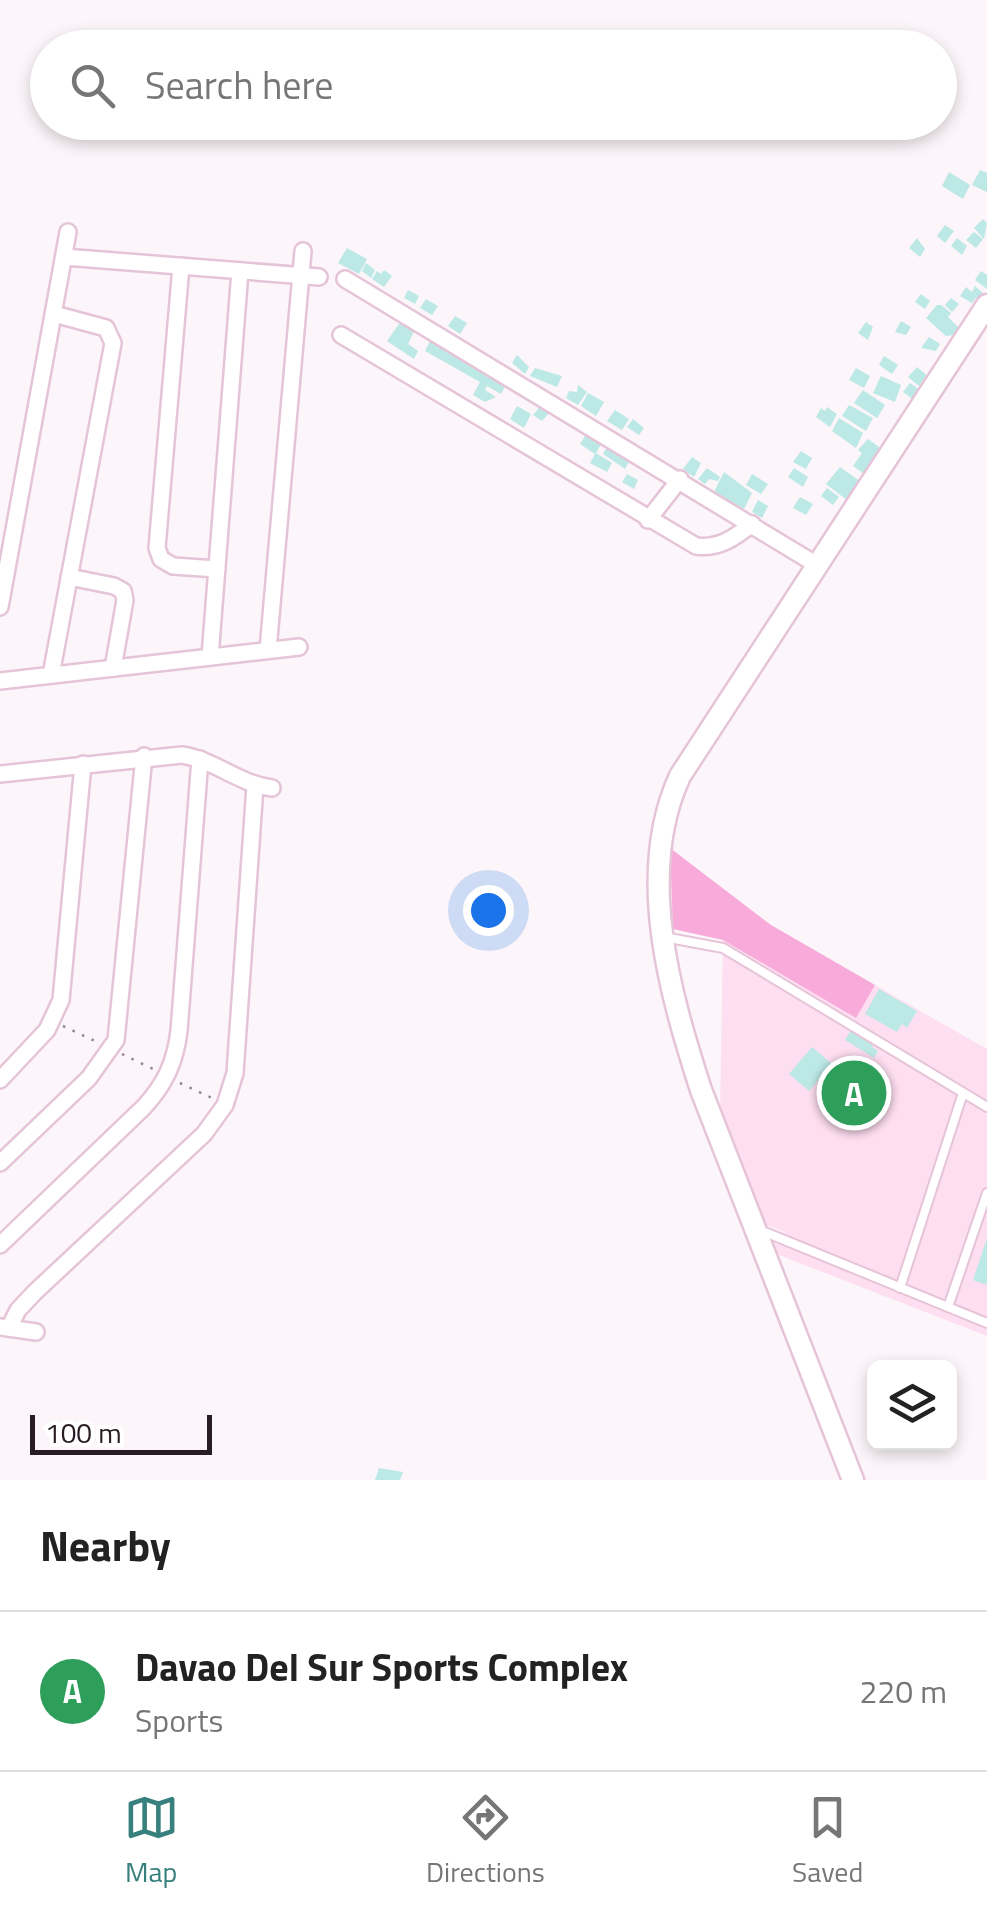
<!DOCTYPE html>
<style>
:root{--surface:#fff;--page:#f2f2f2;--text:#222;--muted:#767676;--line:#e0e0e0;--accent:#38807d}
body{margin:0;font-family:"Titillium Web",sans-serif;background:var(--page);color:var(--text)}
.controls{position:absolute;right:30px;bottom:30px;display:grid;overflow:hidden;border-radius:15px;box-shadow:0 5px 15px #0003}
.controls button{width:90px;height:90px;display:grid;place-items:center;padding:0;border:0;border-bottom:2px solid var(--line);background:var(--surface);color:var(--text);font:50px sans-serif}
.scale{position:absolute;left:30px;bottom:25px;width:182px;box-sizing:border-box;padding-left:10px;border:5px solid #291d25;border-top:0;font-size:28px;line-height:35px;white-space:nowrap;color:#291d25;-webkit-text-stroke:8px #fff;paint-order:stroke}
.you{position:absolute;left:488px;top:910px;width:35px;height:35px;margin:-25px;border:8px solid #fff;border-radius:50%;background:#1a73e8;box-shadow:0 0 0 15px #1a73e833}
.badge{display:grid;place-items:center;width:65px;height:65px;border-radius:50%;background:var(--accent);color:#fff;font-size:32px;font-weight:700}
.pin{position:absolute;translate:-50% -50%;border:5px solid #fff;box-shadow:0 2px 10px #0006}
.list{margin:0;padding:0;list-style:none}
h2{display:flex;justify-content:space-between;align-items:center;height:130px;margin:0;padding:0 40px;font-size:42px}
h2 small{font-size:32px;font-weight:400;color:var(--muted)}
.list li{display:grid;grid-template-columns:65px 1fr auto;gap:30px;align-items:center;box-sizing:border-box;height:160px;padding:0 40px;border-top:2px solid var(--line)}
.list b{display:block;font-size:38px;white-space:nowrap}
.list p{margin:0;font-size:32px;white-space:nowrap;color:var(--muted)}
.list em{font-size:32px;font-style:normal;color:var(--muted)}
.icon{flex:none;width:55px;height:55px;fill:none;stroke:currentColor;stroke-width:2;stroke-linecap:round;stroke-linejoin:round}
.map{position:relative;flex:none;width:987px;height:1480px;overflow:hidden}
.search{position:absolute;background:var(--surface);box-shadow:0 5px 15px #0003;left:30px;right:30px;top:30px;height:110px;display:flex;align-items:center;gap:25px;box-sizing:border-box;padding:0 35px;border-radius:55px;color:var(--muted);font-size:38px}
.sheet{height:290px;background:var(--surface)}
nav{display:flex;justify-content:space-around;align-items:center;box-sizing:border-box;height:140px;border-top:2px solid var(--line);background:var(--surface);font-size:28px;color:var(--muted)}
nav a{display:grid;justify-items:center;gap:5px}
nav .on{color:var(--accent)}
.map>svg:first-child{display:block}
.green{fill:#fedef1}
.forest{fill:#f8abdb}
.building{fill:#bce8e5}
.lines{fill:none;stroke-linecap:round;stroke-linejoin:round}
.lane-casing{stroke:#e6c4d8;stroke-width:12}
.street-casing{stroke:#e6c4d8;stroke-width:20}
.secondary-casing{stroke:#e6c4d8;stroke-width:25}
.path{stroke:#93898f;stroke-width:2.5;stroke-dasharray:2.5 8;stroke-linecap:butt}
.lane{stroke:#fff;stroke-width:8}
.street{stroke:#fff;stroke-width:15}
.secondary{stroke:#fff;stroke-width:20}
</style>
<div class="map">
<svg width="987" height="1480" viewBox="0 0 987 1480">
<rect width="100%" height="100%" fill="#fcf5f9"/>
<path class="green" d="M670,848L771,926L987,1049V1336L774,1253L769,1241L780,1245L785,1232L762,1223L720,1115L723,940L673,929Z"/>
<path class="forest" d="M670,848L771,925L875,985L856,1018L723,940L673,929Z"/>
<g class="building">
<path d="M980,170L987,173V192L972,185Z"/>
<path d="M949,172L970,185L963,199L942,186Z"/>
<path d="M983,219L987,223L984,239L974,228Z"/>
<path d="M945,225L954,231L945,243L937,236Z"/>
<path d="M974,232L983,239L976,248L966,240Z"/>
<path d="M917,238L925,249L920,257L909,248Z"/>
<path d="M957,238L967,246L962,255L951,246Z"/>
<path d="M347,248L367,259L359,274L338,263Z"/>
<path d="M366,263L375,270L371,278L362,271Z"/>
<path d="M384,270L392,276L384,287L372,279L377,271L381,274Z"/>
<path d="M981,271L987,275V289L975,280Z"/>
<path d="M975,286L985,295L981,303L976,298L972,303L960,296L966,287L972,292Z"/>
<path d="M408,290L419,296L415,304L404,298Z"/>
<path d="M921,294L930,301L925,309L915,302Z"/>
<path d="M951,298L959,304L952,312L945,305Z"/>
<path d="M426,299L438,306L432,315L420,308Z"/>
<path d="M937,305H941L951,313L948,317L960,329L955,335L946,336L926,318Z"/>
<path d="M455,316L467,323L460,334L448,326Z"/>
<path d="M404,317L417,325L408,344L418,351L414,359L387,341Z"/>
<path d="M901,321L911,327L906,335L895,332Z"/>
<path d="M866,322L873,327L868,340L858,333Z"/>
<path d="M432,337L507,383L501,394L487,386L485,390L496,397L485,402L473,395L480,382L425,351Z"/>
<path d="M929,337L940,344L936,351L921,348Z"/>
<path d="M517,355L529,367L525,374L512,363Z"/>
<path d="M884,356L898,365L892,374L879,365Z"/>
<path d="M917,367L928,376L919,386L908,377Z"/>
<path d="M535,368L562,376L557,387L530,376Z"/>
<path d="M856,368L870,376L864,388L849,380Z"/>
<path d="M881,376L901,385L895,402L873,393Z"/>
<path d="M910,383L920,390L914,400L903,392Z"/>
<path d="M578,385L587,392L578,405L566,398L569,391L577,392Z"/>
<path d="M863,390L885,405L877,418L854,403Z"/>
<path d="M588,393L604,402L596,416L581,406Z"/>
<path d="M542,404L552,410L542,421L533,415Z"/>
<path d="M849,405L873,418L866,431L842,416Z"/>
<path d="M517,406L531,414L524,428L510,419Z"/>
<path d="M827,407L837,414L830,427L816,417L821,408L825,411Z"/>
<path d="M615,410L629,419L622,430L607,421Z"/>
<path d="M839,418L863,433L856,448L832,431Z"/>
<path d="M633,419L644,428L639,435L627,427Z"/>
<path d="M590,428L605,437L596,453L612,463L607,472L590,463L595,454L580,444Z"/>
<path d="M868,439L883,450L867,476L853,466L862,453L858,450Z"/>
<path d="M621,446L633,454L625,469L603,454L607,447L618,454Z"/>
<path d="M801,451L812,458L806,469L793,462Z"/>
<path d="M692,457L701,463L694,477L683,469Z"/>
<path d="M840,467L861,482L847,500L826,484Z"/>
<path d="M707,468L720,477L718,481L709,479L705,484L698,479Z"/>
<path d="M794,468L808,477L803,487L788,477Z"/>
<path d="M724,472L752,493L744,509L714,492Z"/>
<path d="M627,474L638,480L634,489L622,482Z"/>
<path d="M752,474L768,484L761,494L746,485Z"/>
<path d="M827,488L839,497L833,505L821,496Z"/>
<path d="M800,497L813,504L806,515L793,508Z"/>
<path d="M758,500L768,506L762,518L752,512Z"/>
<path d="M879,989L917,1011L907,1028L902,1024L897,1032L865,1014Z"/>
<path d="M851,1030L874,1044L872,1047L878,1051L874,1058L845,1040Z"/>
<path d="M812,1047L832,1064L809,1091L789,1074Z"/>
<path d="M987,1238V1285L973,1280Z"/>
<path d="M379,1468L403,1472L400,1480H375Z"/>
</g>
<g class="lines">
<g class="lane-casing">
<g id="lane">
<path d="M664,937L723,948L987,1107"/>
<path d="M760,1230L987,1323"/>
<path d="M900,1288L963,1093"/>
<path d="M948,1307L987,1193"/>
</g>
</g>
<g class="street-casing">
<g id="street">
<path d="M64,257L319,277"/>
<path d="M181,266L157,548L161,559L173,566L217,569"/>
<path d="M345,279L817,565"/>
<path d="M341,335L696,546C719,549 734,538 752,524"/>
<path d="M648,520L680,479"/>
<path d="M69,577L114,586L123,591L125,600L113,668"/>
<path d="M0,607L68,232"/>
<path d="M268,650L303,251"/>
<path d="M210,657L240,271"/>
<path d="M51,675L113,343L106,328L54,314"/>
<path d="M0,681L299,647"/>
<path d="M0,774L182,755C215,760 239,784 272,788"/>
<path d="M0,1080L47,1030L61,1000L83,764"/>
<path d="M0,1163L89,1078L116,1040L144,756"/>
<path d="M0,1245L144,1107C165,1084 175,1063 179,1031L200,759"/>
<path d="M0,1327L36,1332"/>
<path d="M9,1328L18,1310L35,1292L204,1134L225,1105L235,1073L255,786"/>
</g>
</g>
<g class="secondary-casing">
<path id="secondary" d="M853,1480L701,1090C670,994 635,873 680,776L987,305"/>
</g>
<g class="path">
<path d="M63,1026L97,1042"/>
<path d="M122,1054L155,1070"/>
<path d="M180,1083L214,1099"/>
</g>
<use href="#lane" class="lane"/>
<use href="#street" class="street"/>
<use href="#secondary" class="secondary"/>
</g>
</svg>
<div class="controls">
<button><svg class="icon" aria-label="layers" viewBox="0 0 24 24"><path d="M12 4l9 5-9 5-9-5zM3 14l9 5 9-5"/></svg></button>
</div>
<div class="scale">100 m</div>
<div class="you"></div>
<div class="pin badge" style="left:854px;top:1093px;background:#2e9e5b">A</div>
<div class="search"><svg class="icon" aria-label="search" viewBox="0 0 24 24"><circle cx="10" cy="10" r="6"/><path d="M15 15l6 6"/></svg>Search here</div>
</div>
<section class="sheet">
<h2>Nearby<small></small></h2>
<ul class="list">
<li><span class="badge" style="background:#2e9e5b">A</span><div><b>Davao Del Sur Sports Complex</b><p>Sports</p></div><em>220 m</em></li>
</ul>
</section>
<nav>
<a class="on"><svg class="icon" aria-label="map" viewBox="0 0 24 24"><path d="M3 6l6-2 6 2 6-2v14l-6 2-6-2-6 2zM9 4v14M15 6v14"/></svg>Map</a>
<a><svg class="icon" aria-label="directions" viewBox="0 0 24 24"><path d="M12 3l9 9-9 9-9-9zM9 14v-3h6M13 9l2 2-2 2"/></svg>Directions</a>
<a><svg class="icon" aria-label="saved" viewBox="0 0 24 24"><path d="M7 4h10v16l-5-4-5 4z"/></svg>Saved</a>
</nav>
